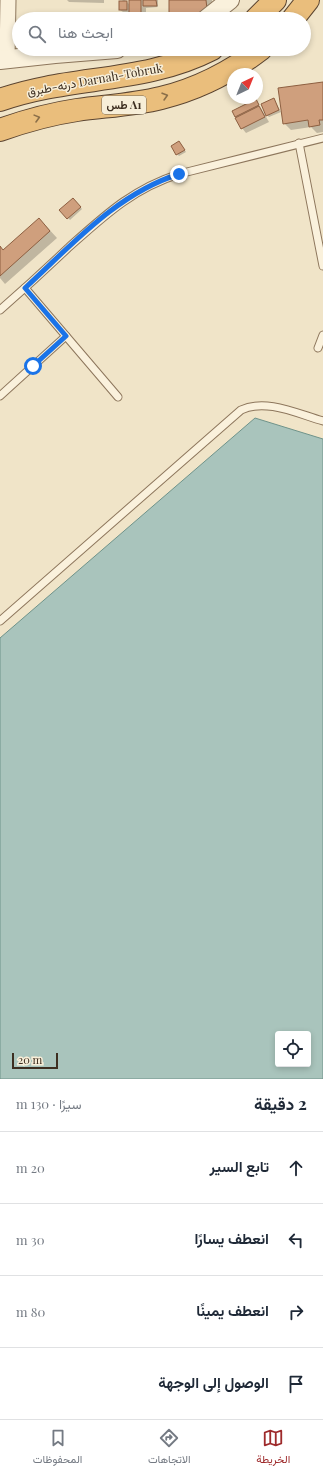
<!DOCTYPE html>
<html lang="ar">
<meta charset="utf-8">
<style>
:root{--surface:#fff;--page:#f6f6f7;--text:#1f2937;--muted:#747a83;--line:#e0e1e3;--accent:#9e2a2b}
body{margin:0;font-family:"Playfair Display",Vazirmatn,serif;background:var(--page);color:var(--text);direction:rtl}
.controls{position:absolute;right:12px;bottom:12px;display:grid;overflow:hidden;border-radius:4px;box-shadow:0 2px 6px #0003}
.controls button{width:36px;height:36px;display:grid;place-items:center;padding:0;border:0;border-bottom:1px solid var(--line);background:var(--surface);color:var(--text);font:20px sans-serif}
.compass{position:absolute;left:227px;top:68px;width:36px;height:36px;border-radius:50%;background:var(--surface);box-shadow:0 2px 6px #0003;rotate:43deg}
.scale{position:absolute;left:12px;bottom:10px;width:46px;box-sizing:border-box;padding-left:4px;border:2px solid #3d2e20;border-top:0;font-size:11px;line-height:14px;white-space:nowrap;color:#3d2e20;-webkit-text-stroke:3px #f7eed8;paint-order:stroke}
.stop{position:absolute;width:12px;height:12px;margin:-9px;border:3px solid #1a73e8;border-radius:50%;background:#fff}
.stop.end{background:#1a73e8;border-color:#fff;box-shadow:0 1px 4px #0008}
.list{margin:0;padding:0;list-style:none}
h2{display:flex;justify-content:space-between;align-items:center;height:52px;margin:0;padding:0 16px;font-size:17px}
h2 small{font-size:13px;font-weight:400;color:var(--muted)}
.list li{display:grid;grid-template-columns:26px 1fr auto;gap:12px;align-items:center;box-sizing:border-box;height:72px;padding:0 16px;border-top:1px solid var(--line)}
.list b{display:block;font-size:15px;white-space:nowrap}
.list em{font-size:13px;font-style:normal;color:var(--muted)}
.icon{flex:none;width:22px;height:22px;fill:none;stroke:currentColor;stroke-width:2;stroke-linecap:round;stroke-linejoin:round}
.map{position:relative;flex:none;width:323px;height:1079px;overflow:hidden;direction:ltr}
.search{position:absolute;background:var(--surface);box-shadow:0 2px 6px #0003;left:12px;right:12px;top:12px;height:44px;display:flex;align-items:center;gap:10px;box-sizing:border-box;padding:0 14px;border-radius:22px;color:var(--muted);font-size:15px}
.sheet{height:340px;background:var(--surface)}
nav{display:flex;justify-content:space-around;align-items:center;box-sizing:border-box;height:56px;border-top:1px solid var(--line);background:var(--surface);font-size:11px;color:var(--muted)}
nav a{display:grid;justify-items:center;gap:2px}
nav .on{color:var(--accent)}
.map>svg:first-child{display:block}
.water{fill:#a9c4bc;stroke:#6f938a;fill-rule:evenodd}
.shadow{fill:#0003;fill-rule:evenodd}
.building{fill:#cf9f7d;stroke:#8d5f41}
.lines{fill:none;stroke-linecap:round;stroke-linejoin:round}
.service-casing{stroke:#8d765c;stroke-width:9}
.minor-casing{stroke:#8d765c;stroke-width:17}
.tertiary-casing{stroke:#8d765c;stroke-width:20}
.trunk-casing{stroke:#5b4430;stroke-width:24}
.service{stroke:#faf1dc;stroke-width:7}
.minor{stroke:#faf1dc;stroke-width:15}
.tertiary{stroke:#faf1dc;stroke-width:18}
.trunk{stroke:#eabe7c;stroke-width:22}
.oneway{stroke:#8b6f49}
.route{stroke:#1a73e8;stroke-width:5}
.labels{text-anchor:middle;stroke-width:3;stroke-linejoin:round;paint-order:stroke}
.shield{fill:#f7eed8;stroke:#756857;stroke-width:1}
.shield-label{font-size:11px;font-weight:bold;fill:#3d2e20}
.street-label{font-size:12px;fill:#3d2e20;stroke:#f7eed8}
</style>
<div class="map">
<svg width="323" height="1079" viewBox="0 0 323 1079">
<rect width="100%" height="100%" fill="#f0e4c8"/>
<path class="water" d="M255,418L323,439V1079H0V638ZM278,1034H308V1064H278Z"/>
<g class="shadow">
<path d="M40,0H104V3L69,2L67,0Z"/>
<path d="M122,0H158V7L146,8V19H135L130,15V12H123L120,10L124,2ZM125,0H130V5Z"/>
<path d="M170,0H212L213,16L208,19H170Z"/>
<path d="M323,83V132L317,133L311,127L291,130L284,123Z"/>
<path d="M274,99L281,112L269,117L267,115Z"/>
<path d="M258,103L269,122L246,133L242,128L233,112Z"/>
<path d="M179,142L186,152L179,156L177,154Z"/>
<path d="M73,199L82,209L70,220L61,210Z"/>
<path d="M46,226L57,238L5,284L0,278V247L3,251Z"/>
</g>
<g class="building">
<path d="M129,0H141V14L129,15Z"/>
<path d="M143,0H156L157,6H143Z"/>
<path d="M169,0H206L207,9L190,19H169Z"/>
<rect x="119" y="1" width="8" height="9"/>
<path d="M323,82V120H319L320,125L309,127L308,120L283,124L278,88Z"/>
<path d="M274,98L279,110L266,116L261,104Z"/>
<path d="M256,99L259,105L235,117L232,111Z"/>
<path d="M259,106L265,117L241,129L235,118Z"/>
<path d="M179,141L185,150L176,155L171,146Z"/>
<path d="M73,198L81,207L67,219L59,210Z"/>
<path d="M39,218L50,231L0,276V246L3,250Z"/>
</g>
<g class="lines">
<g class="service-casing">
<g id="service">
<path d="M299,143L323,266"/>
<path d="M25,288L118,397"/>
<path d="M0,310C23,290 46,269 68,248C104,216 132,189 179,174L323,138"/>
<path d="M318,348L323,335"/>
<path d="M0,396L66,336"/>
<path d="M0,621L241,410C266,398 298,414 323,421"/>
</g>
</g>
<g class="minor-casing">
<path id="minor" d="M7,59L8,0"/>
</g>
<g class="tertiary-casing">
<g id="tertiary">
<path d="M206,19L230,0"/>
<path d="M0,60L55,54L117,49"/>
</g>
</g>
<g class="trunk-casing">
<g id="trunk">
<path d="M256,19L275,0"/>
<path d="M293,19L308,0"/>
<path d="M0,100C70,75 144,84 212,49"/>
<path d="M0,130C25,121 50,114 77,110C105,106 133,105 161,98C198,89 231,72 261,49"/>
</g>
</g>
<use href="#service" class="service"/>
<use href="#minor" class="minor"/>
<use href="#tertiary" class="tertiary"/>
<use href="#trunk" class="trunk"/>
</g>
<defs><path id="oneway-chevron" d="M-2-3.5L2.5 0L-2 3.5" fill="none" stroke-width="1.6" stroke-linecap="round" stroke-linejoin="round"/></defs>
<g class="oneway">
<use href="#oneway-chevron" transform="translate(165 96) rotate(-16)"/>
<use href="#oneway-chevron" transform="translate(37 118) rotate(-15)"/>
</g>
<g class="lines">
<path class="route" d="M33,366L66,336L25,288C72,245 116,194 179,174"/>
</g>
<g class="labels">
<rect class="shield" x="102" y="96" width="44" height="18" rx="3"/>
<g class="shield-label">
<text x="124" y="109">طس A1</text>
</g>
<g class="street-label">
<text transform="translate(95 80) rotate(-10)" y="4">درنه-طبرق Darnah-Tobruk</text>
</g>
</g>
</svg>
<div class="controls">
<button><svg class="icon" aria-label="locate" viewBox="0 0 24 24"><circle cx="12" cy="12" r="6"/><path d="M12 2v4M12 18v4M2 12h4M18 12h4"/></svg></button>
</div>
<svg class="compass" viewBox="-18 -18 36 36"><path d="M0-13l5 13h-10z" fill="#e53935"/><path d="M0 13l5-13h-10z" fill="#747a83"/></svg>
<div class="scale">20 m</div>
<div class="stop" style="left:33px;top:366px"></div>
<div class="stop end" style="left:179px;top:174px"></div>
<div class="search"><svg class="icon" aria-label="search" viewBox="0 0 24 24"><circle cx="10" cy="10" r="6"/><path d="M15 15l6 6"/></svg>ابحث هنا</div>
</div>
<section class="sheet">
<h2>2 دقيقة<small>سيرًا · 130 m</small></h2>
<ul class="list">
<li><svg class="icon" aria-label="ahead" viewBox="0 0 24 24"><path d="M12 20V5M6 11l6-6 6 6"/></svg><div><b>تابع السير</b></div><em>20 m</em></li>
<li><svg class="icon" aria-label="left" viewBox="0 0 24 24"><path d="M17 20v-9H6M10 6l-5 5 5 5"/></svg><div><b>انعطف يسارًا</b></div><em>30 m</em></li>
<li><svg class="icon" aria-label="right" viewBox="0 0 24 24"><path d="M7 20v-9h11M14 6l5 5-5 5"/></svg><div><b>انعطف يمينًا</b></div><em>80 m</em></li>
<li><svg class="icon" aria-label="arrive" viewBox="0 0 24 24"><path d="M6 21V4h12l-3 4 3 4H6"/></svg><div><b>الوصول إلى الوجهة</b></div></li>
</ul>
</section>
<nav>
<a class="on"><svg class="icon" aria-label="map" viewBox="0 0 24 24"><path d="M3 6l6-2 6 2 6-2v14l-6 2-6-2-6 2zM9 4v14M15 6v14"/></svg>الخريطة</a>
<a><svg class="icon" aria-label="directions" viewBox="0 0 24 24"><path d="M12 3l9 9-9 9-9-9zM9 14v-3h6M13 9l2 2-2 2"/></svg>الاتجاهات</a>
<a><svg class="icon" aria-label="saved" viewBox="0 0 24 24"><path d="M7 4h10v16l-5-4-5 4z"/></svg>المحفوظات</a>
</nav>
